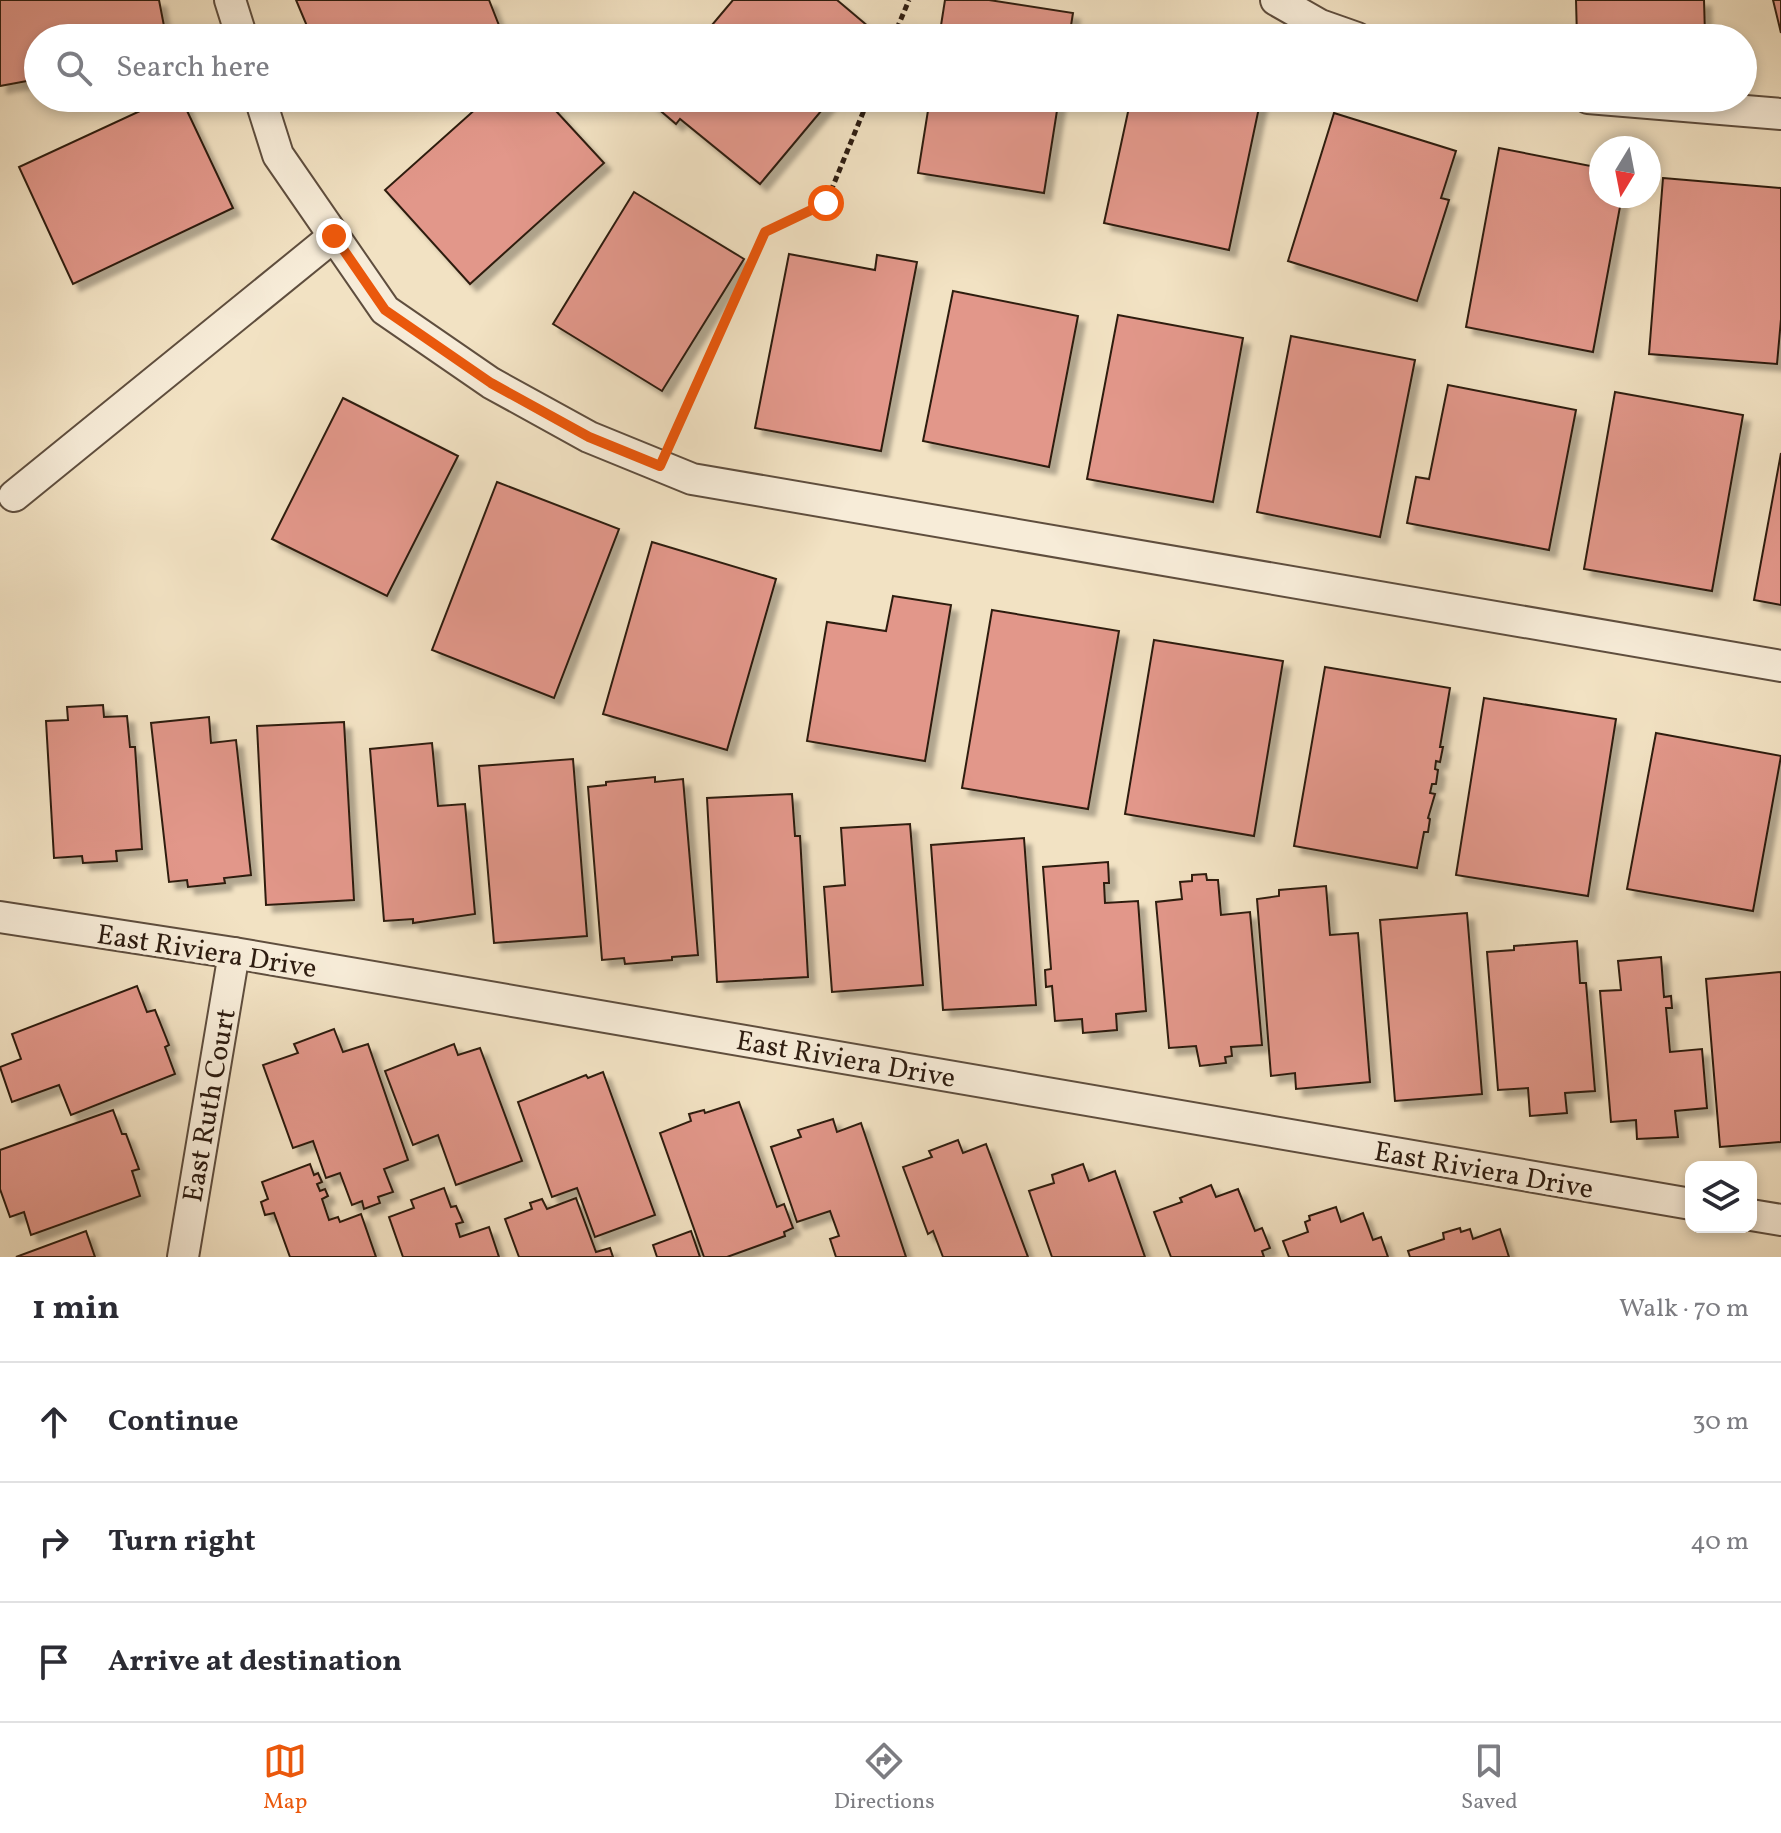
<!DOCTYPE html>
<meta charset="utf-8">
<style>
:root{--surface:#fff;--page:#f7f7f7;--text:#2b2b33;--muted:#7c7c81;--line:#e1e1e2;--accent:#ea580c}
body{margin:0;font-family:Vollkorn,serif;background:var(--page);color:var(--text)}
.controls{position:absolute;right:24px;bottom:24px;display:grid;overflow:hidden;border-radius:16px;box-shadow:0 4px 12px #0003}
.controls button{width:72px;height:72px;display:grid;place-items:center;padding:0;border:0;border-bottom:2px solid var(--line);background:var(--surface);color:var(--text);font:40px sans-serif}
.compass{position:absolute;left:1589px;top:136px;width:72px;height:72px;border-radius:50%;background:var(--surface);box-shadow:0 4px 12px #0003;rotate:190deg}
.stop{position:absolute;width:24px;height:24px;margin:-18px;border:6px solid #ea580c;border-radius:50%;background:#fff}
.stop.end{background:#ea580c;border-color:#fff;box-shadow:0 2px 8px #0008}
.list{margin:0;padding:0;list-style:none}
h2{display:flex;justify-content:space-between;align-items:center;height:104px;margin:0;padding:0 32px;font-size:34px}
h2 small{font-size:26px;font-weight:400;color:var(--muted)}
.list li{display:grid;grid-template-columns:52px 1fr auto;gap:24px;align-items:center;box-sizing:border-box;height:120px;padding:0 32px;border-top:2px solid var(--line)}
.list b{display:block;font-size:30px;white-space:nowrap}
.list em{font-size:26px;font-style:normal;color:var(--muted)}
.icon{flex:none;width:44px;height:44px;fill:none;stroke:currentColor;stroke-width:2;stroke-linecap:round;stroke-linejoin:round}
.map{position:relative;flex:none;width:1781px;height:1257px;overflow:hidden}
.search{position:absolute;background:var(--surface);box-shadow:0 4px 12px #0003;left:24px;right:24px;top:24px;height:88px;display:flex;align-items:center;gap:20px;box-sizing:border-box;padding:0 28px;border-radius:44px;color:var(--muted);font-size:30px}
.sheet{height:464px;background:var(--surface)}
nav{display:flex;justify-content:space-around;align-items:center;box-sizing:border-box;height:112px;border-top:2px solid var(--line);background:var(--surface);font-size:22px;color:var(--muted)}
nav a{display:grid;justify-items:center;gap:4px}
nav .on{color:var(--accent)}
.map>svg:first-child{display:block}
.building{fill:#e2978a;stroke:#2e1d11;stroke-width:2;filter:url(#shadow)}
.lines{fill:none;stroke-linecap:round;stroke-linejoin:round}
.service-casing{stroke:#5f4e3e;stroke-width:34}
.path{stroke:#2e1d11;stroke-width:5;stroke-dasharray:6 4;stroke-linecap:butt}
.service{stroke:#f7ecd8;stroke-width:30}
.route{stroke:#ea580c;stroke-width:10}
.labels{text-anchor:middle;stroke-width:8;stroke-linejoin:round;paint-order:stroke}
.street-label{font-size:28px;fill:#2e1d11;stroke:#f7ecd8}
</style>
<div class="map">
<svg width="1781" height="1257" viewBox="0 0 1781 1257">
<defs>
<filter id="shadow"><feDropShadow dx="7" dy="7" stdDeviation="2" flood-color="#0004"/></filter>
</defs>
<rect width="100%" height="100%" fill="#f2e2c3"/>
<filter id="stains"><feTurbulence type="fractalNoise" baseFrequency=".0025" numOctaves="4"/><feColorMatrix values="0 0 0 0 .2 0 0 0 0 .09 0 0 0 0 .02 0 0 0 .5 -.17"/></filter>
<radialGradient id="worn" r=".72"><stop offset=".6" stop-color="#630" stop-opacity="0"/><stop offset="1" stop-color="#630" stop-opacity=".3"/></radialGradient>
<g class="building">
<path d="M0,0H159L164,26L158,27L160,38H38V79L0,86Z"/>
<path d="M296,0H489L500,28L476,38H312Z"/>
<path d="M733,0H837L882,38H701Z"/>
<path d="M945,0H989L1073,13L1069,38H939Z"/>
<path d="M1576,0H1704L1705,35L1577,38Z"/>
<path d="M1773,0H1781V33Z"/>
<path d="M168,98H181L233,208L73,284L19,167Z"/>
<path d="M488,98H544L604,163L470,284L385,190Z"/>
<path d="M651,98H832L760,184L680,119L676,124L649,101Z"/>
<path d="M930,98H1059L1044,193L918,173Z"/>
<path d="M1131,98H1261L1229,250L1104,223Z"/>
<path d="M1334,113L1456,151L1441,198L1449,200L1417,301L1288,261Z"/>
<path d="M1499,148L1601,168V196H1622L1593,352L1466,327Z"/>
<path d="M1663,178L1781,188V319L1777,364L1649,354Z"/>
<path d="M634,192L744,259L662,391L553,324Z"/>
<path d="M789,254L875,270L877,255L917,262L881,451L755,428Z"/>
<path d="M953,291L1078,316L1049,467L923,441Z"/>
<path d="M1118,315L1243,338L1213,502L1087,479Z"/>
<path d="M1291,336L1415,360L1380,537L1257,512Z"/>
<path d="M1448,385L1576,410L1549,550L1407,523L1416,477L1429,479Z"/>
<path d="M1615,392L1743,415L1712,591L1584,569Z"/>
<path d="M343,398L458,456L387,596L272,539Z"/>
<path d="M1781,453V605L1754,600Z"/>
<path d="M497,482L619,529L554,698L432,650Z"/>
<path d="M652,542L776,579L727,750L603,714Z"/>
<path d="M893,596L951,605L925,761L807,741L827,622L886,631Z"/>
<path d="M992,610L1119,631L1088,809L962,788Z"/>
<path d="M1154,640L1283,661L1254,836L1125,814Z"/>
<path d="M1325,667L1450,688L1440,747H1443L1440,762L1436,761L1435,769L1438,770L1436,784H1432L1430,793L1435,794L1428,818L1430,819L1428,832H1424L1417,868L1294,846Z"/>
<path d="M1484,698L1616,719L1588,896L1456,875Z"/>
<path d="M103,705L104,717L127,716L130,747H135L142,849L116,851L117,861L83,863L82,856L54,858L46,721L68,720L67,707Z"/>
<path d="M209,717L211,743L236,740L251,875L224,878L225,883L188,887L187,880L169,882L151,723Z"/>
<path d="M344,722L354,900L266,905L257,726Z"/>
<path d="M1656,733L1781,756L1753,911L1627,889Z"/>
<path d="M432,743L438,806L465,804L475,914L413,923V919L384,921L370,749Z"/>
<path d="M573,759L587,936L494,943L479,766Z"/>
<path d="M655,777V782L683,779L698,955L672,957V960L625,964L624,958L602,960L588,787L606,785V782Z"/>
<path d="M792,794L795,836H800L808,977L717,982L707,798Z"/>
<path d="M910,824L923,985L832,992L824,887L845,885L841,828Z"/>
<path d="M1024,838L1036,1005L943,1010L931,845Z"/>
<path d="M1108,862L1109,883H1104L1105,903L1138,901L1146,1011L1116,1014L1117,1030L1083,1033L1082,1019L1055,1021L1052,986L1046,987L1045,970L1051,969L1043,867Z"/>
<path d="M1206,874L1207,880H1218L1221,915L1250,912L1262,1045L1231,1047L1232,1056L1225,1057L1226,1063L1200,1066L1196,1046L1169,1048L1156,902L1182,899L1180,882L1192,881V875Z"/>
<path d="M1326,886L1330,935L1358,933L1370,1082L1296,1089L1295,1073L1271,1076L1257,899L1279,896V890Z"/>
<path d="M1467,913L1482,1094L1395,1101L1380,920Z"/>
<path d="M1577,941L1580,983H1586L1595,1091L1565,1093L1567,1113L1530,1116L1528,1088L1498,1090L1487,952L1514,950V946Z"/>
<path d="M1661,957L1664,997L1671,996L1672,1008H1666L1670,1052L1702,1049L1707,1108L1675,1111L1678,1137L1637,1139L1636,1120L1611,1122L1600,991L1621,990L1618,961Z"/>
<path d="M1781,972V1142L1720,1147L1706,979Z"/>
<path d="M137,986L147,1012L155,1010L169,1045L165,1047L175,1074L71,1115L59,1085L12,1102L0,1067L21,1059L12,1034Z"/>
<path d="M334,1029L343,1052L368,1044L408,1160L384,1169L393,1192L378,1197L380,1203L364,1209L362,1201L352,1205L340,1173L326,1178L313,1141L293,1148L263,1065L298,1053L294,1044Z"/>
<path d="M454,1044L458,1055L480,1048L522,1161L456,1185L438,1135L413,1145L385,1071Z"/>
<path d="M603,1072L655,1215L595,1237L577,1188L552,1197L518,1102L586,1075L588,1078Z"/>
<path d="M739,1102L777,1207L784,1204L793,1228L784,1232L785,1236L727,1257H704L660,1133L691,1121L689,1114L704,1110L705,1113Z"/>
<path d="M113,1110L122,1134H126L139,1169L132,1171L140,1196L31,1235L24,1212L10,1217L0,1189V1150Z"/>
<path d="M833,1119L837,1132L861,1123L906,1257H836L830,1239L839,1236L830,1211L797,1222L771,1147L801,1137L798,1130Z"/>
<path d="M958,1140L963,1153L986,1144L1028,1257H943L933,1231L928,1234L903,1167L932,1157L929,1151Z"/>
<path d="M310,1164L314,1175L318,1173L322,1182L317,1184L320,1191L325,1189L328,1196L322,1199L329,1220L338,1217L340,1222L361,1214L376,1257H290L274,1213L265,1215L261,1202L268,1199L262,1182Z"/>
<path d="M1083,1164L1089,1181L1115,1171L1145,1257H1052L1029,1191L1054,1183L1052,1175Z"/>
<path d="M1211,1185L1216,1197L1238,1189L1255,1231L1262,1228L1270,1248L1262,1251L1264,1257H1171L1154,1212L1182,1202L1180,1198Z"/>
<path d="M444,1188L451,1207L456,1206L463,1222L456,1224L460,1237L489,1227L499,1257H403L389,1217L414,1208L411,1200Z"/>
<path d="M576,1198L596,1252L610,1248L613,1257H519L505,1219L532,1209L530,1203L542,1199L547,1209Z"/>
<path d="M1336,1207L1341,1222L1363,1213L1373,1240L1381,1237L1388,1257H1289L1283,1241L1308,1232L1305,1222L1310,1220L1309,1216Z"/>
<path d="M1460,1228L1461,1232L1470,1229L1473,1239L1500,1229L1509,1257H1410L1408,1251L1444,1239L1443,1233Z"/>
<path d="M86,1231L95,1257H16Z"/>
<path d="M691,1231L700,1257H657L653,1245Z"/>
</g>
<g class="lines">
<g class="service-casing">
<g id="service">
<path d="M230,0L242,38"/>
<path d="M1276,0L1320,25L1357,38"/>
<path d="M260,98L278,155L385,310L491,383L589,437L692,479L1781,666"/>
<path d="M1588,98L1781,114"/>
<path d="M14,496L334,236"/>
<path d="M0,917L234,953L1691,1204"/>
<path d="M1751,1215L1781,1220"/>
<path d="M183,1257L234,953"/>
</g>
</g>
<g class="path">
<path d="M893,38L909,0"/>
<path d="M679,423L765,232L826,203L869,98"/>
</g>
<use href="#service" class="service"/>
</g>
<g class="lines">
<path class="route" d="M334,236L385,310L491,383L589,437L660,466L765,232L826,203"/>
</g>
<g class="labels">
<g class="street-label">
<text transform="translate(207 950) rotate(9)" y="10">East Riviera Drive</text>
<text transform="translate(846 1058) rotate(10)" y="10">East Riviera Drive</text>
<text transform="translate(208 1105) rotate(-80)" y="10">East Ruth Court</text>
<text transform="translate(1484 1169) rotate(10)" y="10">East Riviera Drive</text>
</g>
</g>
<rect width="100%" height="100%" filter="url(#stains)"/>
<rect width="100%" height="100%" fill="url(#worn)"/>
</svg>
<div class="controls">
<button><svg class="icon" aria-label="layers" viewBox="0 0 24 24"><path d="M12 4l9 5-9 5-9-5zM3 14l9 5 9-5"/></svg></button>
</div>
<svg class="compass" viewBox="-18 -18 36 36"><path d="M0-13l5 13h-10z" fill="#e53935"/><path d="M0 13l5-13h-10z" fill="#7c7c81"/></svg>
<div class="stop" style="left:826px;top:203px"></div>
<div class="stop end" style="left:334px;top:236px"></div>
<div class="search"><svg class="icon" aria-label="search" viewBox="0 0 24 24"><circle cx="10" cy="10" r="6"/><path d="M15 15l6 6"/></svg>Search here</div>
</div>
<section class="sheet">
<h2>1 min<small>Walk · 70 m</small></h2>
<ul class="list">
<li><svg class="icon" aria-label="ahead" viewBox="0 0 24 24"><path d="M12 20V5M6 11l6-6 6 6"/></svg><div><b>Continue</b></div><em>30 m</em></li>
<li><svg class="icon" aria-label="right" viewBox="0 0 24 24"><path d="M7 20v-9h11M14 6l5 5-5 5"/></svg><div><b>Turn right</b></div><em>40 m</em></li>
<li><svg class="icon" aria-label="arrive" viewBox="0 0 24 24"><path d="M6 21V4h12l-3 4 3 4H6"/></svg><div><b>Arrive at destination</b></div></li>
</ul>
</section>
<nav>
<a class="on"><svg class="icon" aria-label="map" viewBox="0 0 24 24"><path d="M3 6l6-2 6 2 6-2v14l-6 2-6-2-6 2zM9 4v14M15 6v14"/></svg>Map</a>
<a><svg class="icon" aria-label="directions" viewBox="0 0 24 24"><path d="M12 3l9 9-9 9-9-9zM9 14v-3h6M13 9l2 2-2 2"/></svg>Directions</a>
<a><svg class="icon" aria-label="saved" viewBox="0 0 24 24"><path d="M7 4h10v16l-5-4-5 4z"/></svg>Saved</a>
</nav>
